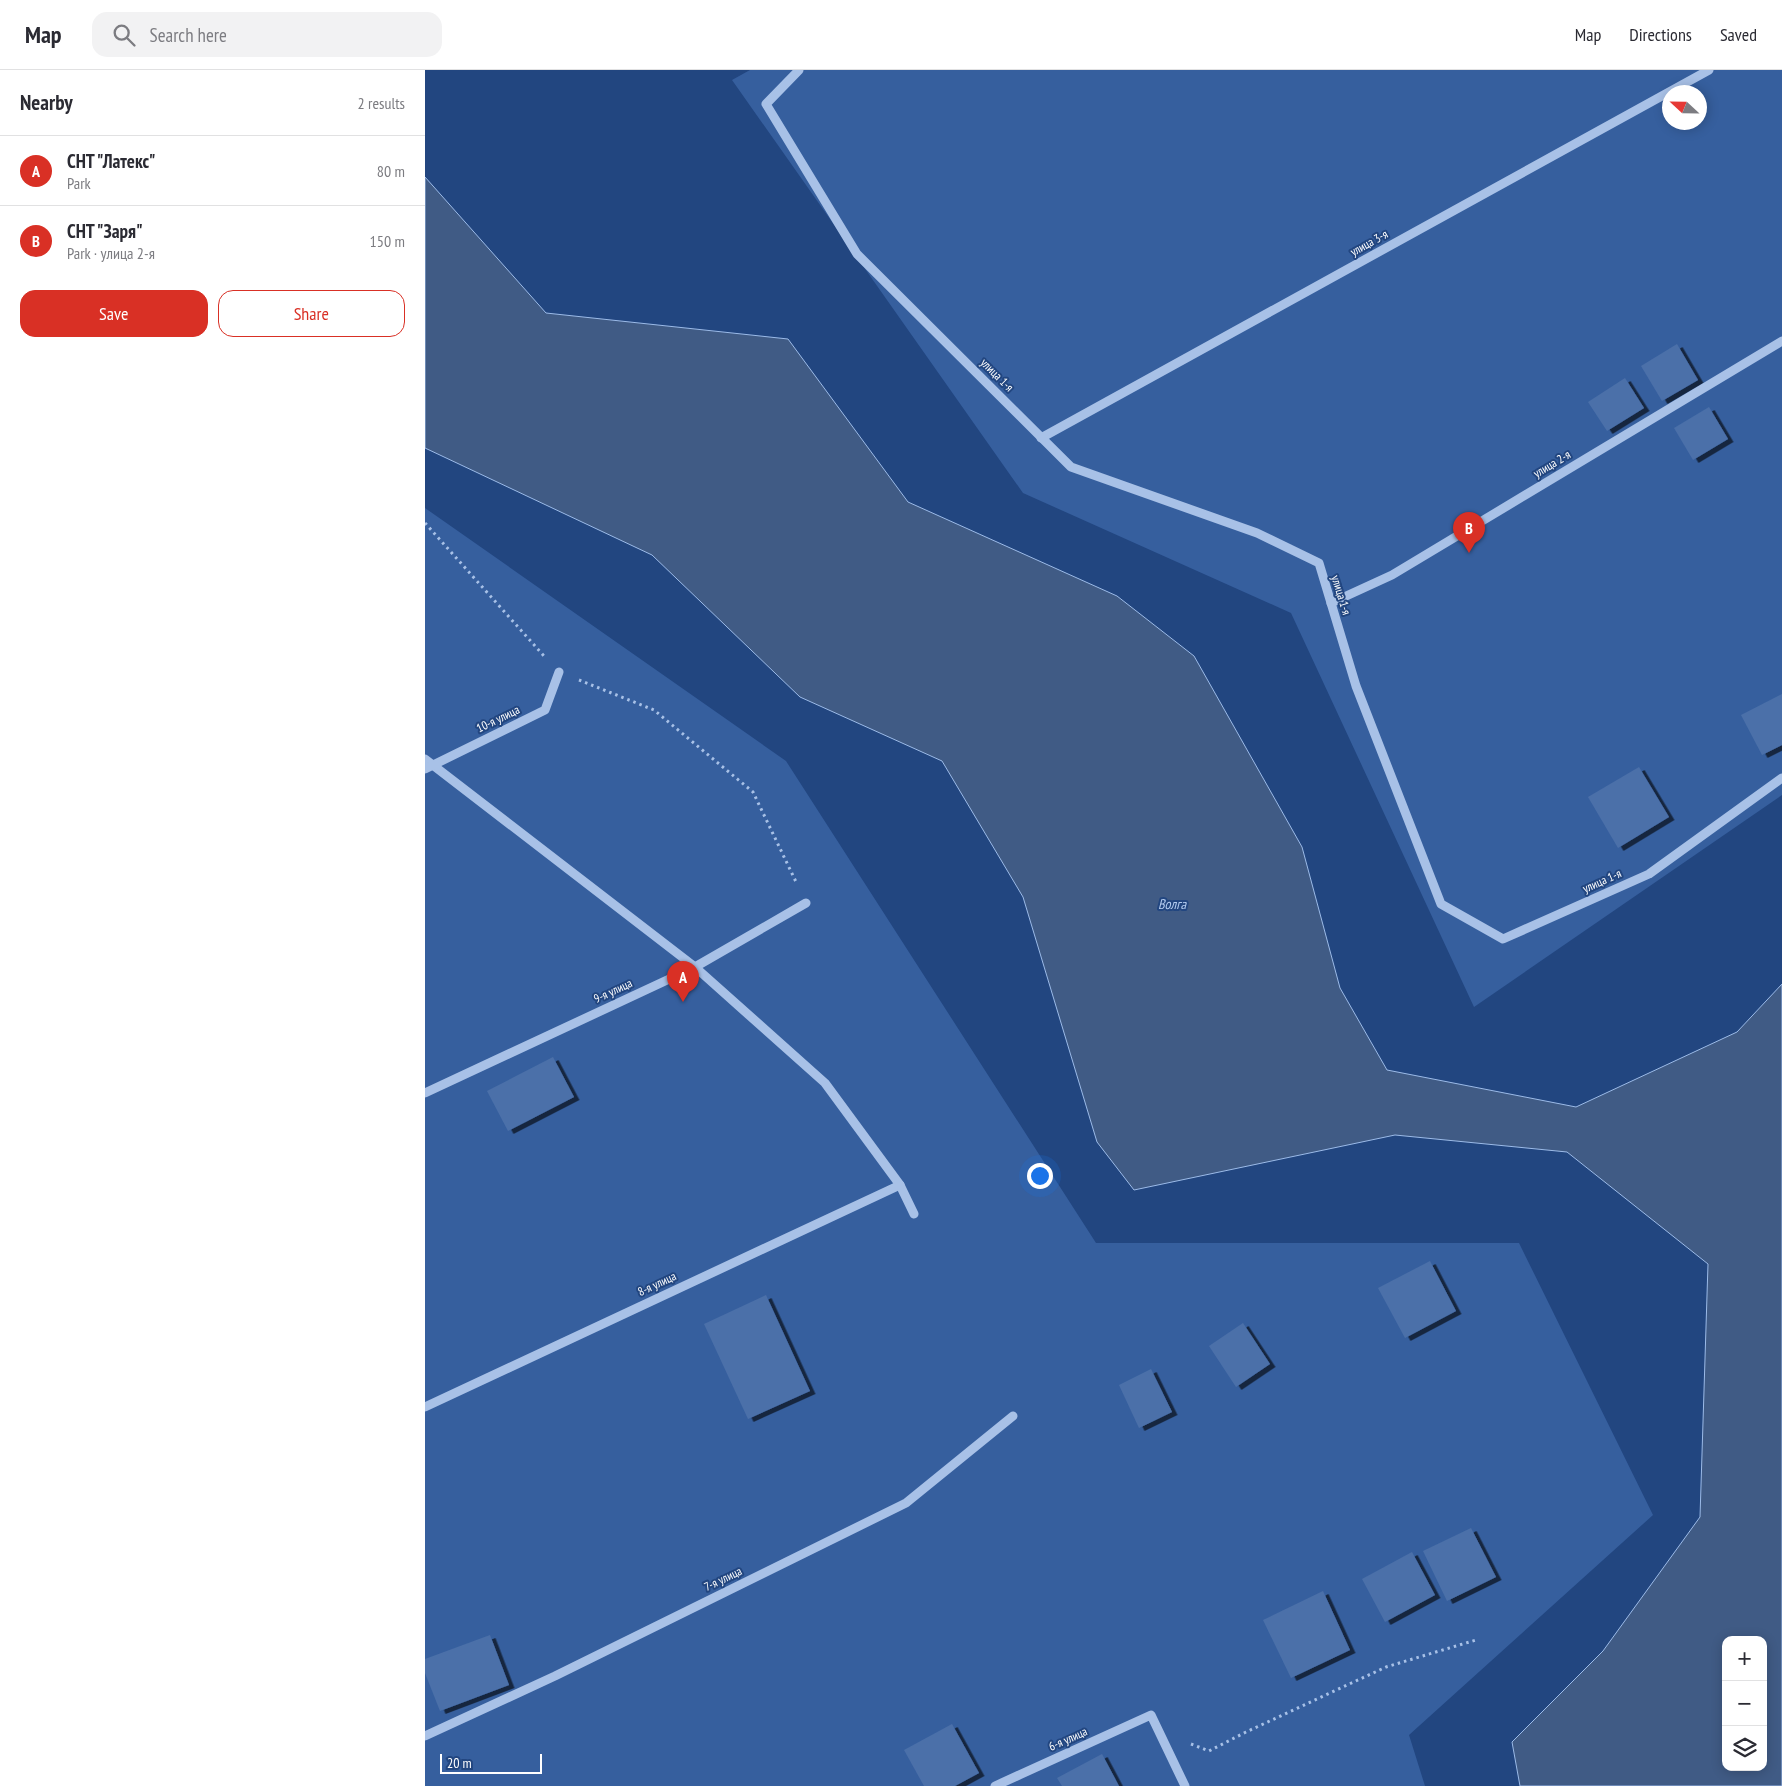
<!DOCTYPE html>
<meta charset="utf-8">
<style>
:root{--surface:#fff;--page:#f2f2f3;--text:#2b2b33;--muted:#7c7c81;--line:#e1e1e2;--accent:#d93025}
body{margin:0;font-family:"PT Sans Narrow",sans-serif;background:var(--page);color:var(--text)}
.controls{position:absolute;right:15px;bottom:15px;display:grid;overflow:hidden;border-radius:10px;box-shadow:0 2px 12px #0003}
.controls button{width:45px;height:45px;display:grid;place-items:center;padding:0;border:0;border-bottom:1px solid var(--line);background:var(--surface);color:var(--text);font:25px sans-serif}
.compass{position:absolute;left:1237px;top:15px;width:45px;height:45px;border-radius:50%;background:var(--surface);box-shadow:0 2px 12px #0003;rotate:292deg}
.scale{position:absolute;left:15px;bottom:12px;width:102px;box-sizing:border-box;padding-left:5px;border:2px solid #fff;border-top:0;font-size:14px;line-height:18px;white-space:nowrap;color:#fff;-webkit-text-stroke:4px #224680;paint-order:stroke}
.you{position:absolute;left:614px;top:1105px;width:18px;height:18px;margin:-12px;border:4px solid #fff;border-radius:50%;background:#1a73e8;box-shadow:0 0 0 8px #1a73e833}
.badge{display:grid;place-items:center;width:32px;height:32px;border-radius:50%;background:var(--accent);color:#fff;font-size:16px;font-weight:700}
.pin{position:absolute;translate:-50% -41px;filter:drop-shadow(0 1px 2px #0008)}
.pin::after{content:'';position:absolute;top:26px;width:18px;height:15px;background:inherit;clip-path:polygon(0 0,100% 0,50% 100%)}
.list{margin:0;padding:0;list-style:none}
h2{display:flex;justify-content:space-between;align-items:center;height:65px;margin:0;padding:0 20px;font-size:21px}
h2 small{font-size:16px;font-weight:400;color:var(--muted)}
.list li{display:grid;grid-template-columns:32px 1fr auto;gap:15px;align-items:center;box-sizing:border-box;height:70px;padding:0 20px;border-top:1px solid var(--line)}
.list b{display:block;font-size:19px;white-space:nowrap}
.list p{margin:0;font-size:16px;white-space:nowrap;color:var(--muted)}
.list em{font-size:16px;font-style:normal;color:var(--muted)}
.actions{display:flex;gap:10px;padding:15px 20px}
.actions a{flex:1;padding:11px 0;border:1px solid var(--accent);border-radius:15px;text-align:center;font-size:18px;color:var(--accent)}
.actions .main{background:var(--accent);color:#fff}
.icon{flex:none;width:28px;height:28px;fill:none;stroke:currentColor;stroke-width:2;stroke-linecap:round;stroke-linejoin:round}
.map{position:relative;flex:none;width:1357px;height:1716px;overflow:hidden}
header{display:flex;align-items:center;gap:30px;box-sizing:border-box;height:70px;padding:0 25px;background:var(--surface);border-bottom:1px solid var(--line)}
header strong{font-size:24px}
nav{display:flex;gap:28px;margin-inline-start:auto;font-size:18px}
.search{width:350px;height:45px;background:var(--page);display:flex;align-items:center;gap:12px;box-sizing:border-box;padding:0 18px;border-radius:15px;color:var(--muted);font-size:19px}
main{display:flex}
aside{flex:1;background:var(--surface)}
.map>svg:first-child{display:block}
.green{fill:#365f9e;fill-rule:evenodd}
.water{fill:#405b85;stroke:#9cbbe8;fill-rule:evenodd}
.building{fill:#4b70a9;filter:url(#shadow)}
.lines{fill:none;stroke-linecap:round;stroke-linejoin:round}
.path{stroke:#a8c1e7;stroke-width:3;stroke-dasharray:2.5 4;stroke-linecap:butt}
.minor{stroke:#a8c1e7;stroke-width:9}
.labels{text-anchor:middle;stroke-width:4;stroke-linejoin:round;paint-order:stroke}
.street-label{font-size:12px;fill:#fff;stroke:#224680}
.water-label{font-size:14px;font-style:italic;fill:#b3cbef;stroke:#224680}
</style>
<header>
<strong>Map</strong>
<div class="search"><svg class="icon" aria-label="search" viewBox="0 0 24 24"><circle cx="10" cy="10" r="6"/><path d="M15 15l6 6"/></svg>Search here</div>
<nav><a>Map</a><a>Directions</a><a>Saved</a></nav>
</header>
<main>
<aside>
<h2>Nearby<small>2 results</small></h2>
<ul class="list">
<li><span class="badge">A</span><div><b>СНТ &quot;Латекс&quot;</b><p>Park</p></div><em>80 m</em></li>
<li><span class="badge">B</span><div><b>СНТ &quot;Заря&quot;</b><p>Park · улица 2-я</p></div><em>150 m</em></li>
</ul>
<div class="actions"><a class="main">Save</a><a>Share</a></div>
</aside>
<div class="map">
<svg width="1357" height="1716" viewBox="0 0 1357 1716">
<defs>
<filter id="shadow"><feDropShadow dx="5.5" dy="3" stdDeviation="0" flood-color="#0009"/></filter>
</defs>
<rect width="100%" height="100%" fill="#224680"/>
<g class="green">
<path d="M325,0H1357V725L1049,937L866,543L598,423L307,10ZM1244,22H1274V52H1244Z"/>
<path d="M0,438L361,691L671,1173H1094L1228,1445L984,1665L1000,1716H0Z"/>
</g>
<path class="water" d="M0,107L121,243L363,269L483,432L692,526L769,586L877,777L915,918L962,1000L1151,1037L1312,962L1357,914V1716H1095L1087,1672L1178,1581L1275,1447L1283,1194L1142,1082L970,1065L709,1120L672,1072L598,827L517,691L375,627L227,485L0,378ZM1301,1570H1338V1697H1301Z"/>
<g class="building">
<path d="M1252,274L1273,310L1237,331L1216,296Z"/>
<path d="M1200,308L1219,338L1182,361L1163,332Z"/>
<path d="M1284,337L1303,369L1268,390L1249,358Z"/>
<path d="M1357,624V675L1337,685L1316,645Z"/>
<path d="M1214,697L1244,747L1193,778L1163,727Z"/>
<path d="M128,987L149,1027L83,1061L62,1021Z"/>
<path d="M1005,1191L1031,1241L980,1268L953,1218Z"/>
<path d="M341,1225L385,1321L323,1349L279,1254Z"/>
<path d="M818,1253L845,1294L811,1317L784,1276Z"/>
<path d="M726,1299L747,1342L714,1358L694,1315Z"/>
<path d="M1046,1458L1071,1507L1022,1531L998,1481Z"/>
<path d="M987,1482L1010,1525L960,1552L937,1509Z"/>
<path d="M898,1521L925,1580L866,1608L838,1550Z"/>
<path d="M65,1565L84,1615L15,1641L0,1603V1589Z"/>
<path d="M527,1654L554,1703L530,1716H499L479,1680Z"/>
<path d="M677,1684L694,1716H637L632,1708Z"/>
</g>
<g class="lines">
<g class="path">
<path d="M0,453L119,586"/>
<path d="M154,610L229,640L328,722L372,814"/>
<path d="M766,1674L784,1681L821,1662L961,1597L1051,1570"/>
</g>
<g class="minor">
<path d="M374,0L341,34L432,184L646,397L832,463L894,493L931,616L1016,834L1078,869L1224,804L1357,708"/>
<path d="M616,368L1284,0"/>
<path d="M906,533L967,505L1357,271"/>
<path d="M0,689L270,897L400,1013L475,1115L489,1144"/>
<path d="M0,699L120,640L134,602"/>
<path d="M0,1023L270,897L381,833"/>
<path d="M0,1337L475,1115"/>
<path d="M0,1666L130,1606L481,1433L588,1346"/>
<path d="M570,1716L726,1645L760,1716"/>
</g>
</g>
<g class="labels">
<g class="street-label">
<text transform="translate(944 173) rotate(-29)" y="4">улица 3-я</text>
<text transform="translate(572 305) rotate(45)" y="4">улица 1-я</text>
<text transform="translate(1127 394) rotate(-31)" y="4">улица 2-я</text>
<text transform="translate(916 525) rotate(73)" y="4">улица 1-я</text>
<text transform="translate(73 649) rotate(-26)" y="4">10-я улица</text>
<text transform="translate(1177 811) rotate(-24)" y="4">улица 1-я</text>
<text transform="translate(188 921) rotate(-25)" y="4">9-я улица</text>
<text transform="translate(232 1214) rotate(-25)" y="4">8-я улица</text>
<text transform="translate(298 1509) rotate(-26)" y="4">7-я улица</text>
<text transform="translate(643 1669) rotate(-24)" y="4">6-я улица</text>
</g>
<g class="water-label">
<text x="747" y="839">Волга</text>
</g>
</g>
</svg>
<div class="controls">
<button>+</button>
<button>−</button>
<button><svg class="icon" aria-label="layers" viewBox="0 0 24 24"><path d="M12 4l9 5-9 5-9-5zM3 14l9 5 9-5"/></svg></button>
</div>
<svg class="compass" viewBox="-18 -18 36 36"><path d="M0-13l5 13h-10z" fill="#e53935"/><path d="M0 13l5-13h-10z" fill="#7c7c81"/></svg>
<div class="scale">20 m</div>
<div class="you"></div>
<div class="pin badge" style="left:258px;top:932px">A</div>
<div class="pin badge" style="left:1044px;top:483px">B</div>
</div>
</main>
